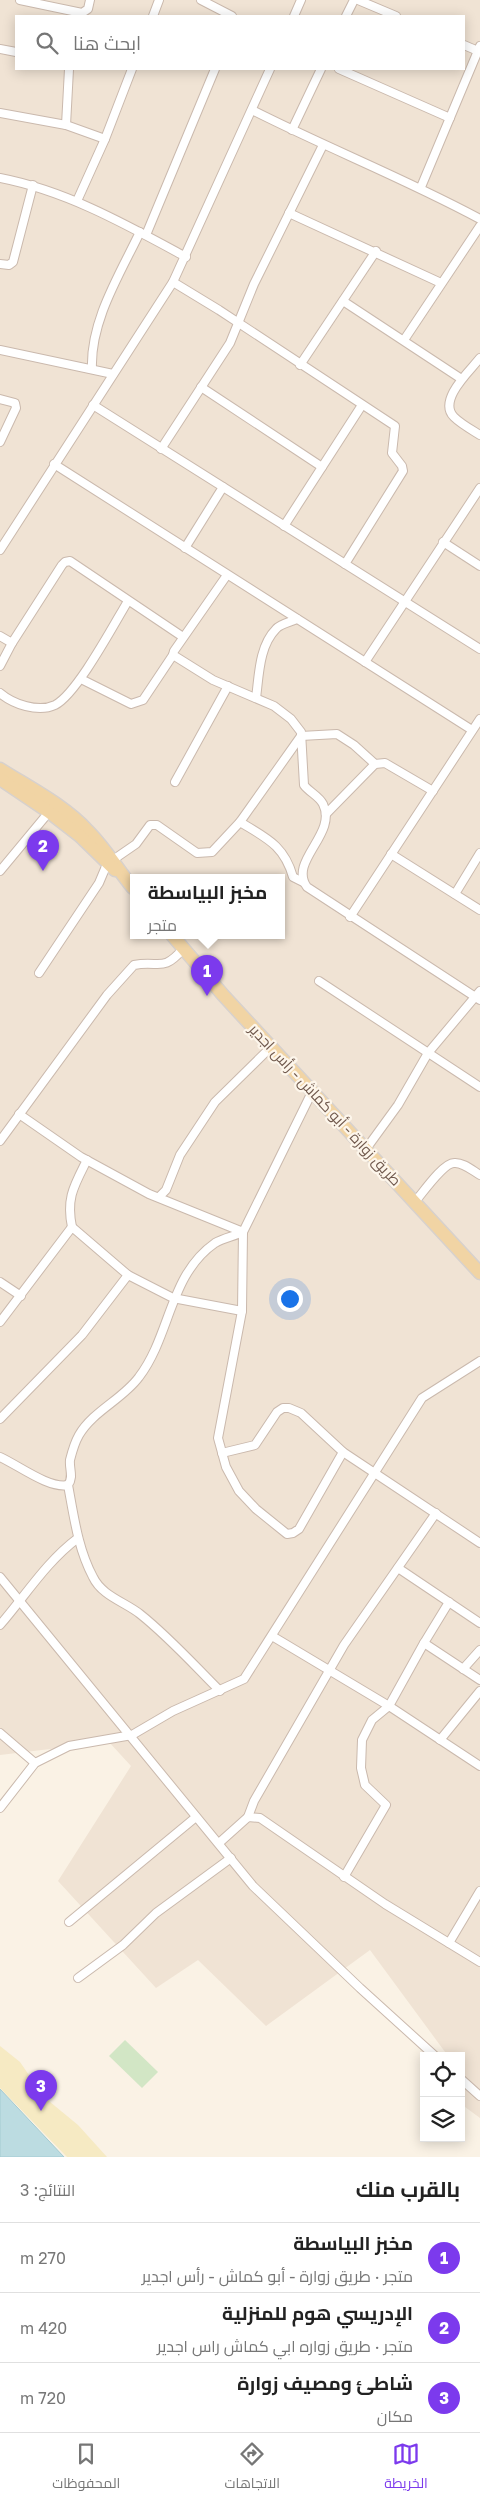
<!DOCTYPE html>
<html lang="ar">
<meta charset="utf-8">
<style>
:root{--surface:#fff;--page:#f6f6f6;--text:#222;--muted:#767676;--line:#e0e0e0;--accent:#7c3aed}
body{margin:0;font-family:"Golos Text",Cairo,sans-serif;background:var(--page);color:var(--text);direction:rtl}
.controls{position:absolute;right:15px;bottom:15px;display:grid;overflow:hidden;border-radius:0px;box-shadow:0 2px 12px #0003}
.controls button{width:45px;height:45px;display:grid;place-items:center;padding:0;border:0;border-bottom:1px solid var(--line);background:var(--surface);color:var(--text);font:25px sans-serif}
.you{position:absolute;left:289px;top:1298px;width:18px;height:18px;margin:-12px;border:4px solid #fff;border-radius:50%;background:#1a73e8;box-shadow:0 0 0 8px #1a73e833}
.badge{display:grid;place-items:center;width:32px;height:32px;border-radius:50%;background:var(--accent);color:#fff;font-size:16px;font-weight:700}
.pin{position:absolute;translate:-50% -41px;filter:drop-shadow(0 1px 2px #0008)}
.pin::after{content:'';position:absolute;top:26px;width:18px;height:15px;background:inherit;clip-path:polygon(0 0,100% 0,50% 100%)}
.popup{position:absolute;left:130px;top:874px;width:155px;height:65px;box-sizing:border-box;display:grid;place-content:center;border-radius:0px;background:var(--surface);filter:drop-shadow(0 1px 4px #0005);font-size:16px;white-space:nowrap;color:var(--muted)}
.popup b{font-size:19px;color:var(--text)}
.popup::after{content:'';position:absolute;left:50%;top:100%;margin-left:-10px;border:10px solid transparent;border-top-color:var(--surface)}
.list{margin:0;padding:0;list-style:none}
h2{display:flex;justify-content:space-between;align-items:center;height:65px;margin:0;padding:0 20px;font-size:21px}
h2 small{font-size:16px;font-weight:400;color:var(--muted)}
.list li{display:grid;grid-template-columns:32px 1fr auto;gap:15px;align-items:center;box-sizing:border-box;height:70px;padding:0 20px;border-top:1px solid var(--line)}
.list b{display:block;font-size:19px;white-space:nowrap}
.list p{margin:0;font-size:16px;white-space:nowrap;color:var(--muted)}
.list em{font-size:16px;font-style:normal;color:var(--muted)}
.icon{flex:none;width:28px;height:28px;fill:none;stroke:currentColor;stroke-width:2;stroke-linecap:round;stroke-linejoin:round}
.map{position:relative;flex:none;width:480px;height:2157px;overflow:hidden;direction:ltr}
.search{position:absolute;background:var(--surface);box-shadow:0 2px 12px #0003;left:15px;right:15px;top:15px;height:55px;display:flex;align-items:center;gap:12px;box-sizing:border-box;padding:0 18px;border-radius:0px;color:var(--muted);font-size:19px}
.sheet{height:275px;background:var(--surface)}
nav{display:flex;justify-content:space-around;align-items:center;box-sizing:border-box;height:70px;border-top:1px solid var(--line);background:var(--surface);font-size:14px;color:var(--muted)}
nav a{display:grid;justify-items:center;gap:2px}
nav .on{color:var(--accent)}
.map>svg:first-child{display:block}
.residential{fill:#f0e3d4;fill-rule:evenodd}
.green{fill:#d2e6c5}
.sand{fill:#f6eac3}
.water{fill:#bcdce1;stroke:#a3cbd2}
.lines{fill:none;stroke-linecap:round;stroke-linejoin:round}
.street-casing{stroke:#cab9ad;stroke-width:10}
.primary-casing{stroke:#d7d1cd;stroke-width:15}
.street{stroke:#fff;stroke-width:8}
.primary{stroke:#f1d4a4;stroke-width:12}
.labels{text-anchor:middle;stroke-width:4.5;stroke-linejoin:round;paint-order:stroke}
.street-label{font-size:15px;fill:#70594d;stroke:#fdf6eb}
</style>
<div class="map">
<svg width="480" height="2157" viewBox="0 0 480 2157">
<rect width="100%" height="100%" fill="#faf2e5"/>
<path class="residential" d="M0,0H480V2118L461,2104V2056H448L370,1950L266,2026L198,1960L156,1988L58,1881L131,1766L109,1742L0,1755ZM16,16H464V69H16ZM133,877H281V935H133Z"/>
<path class="green" d="M125,2040L158,2072L142,2088L109,2056Z"/>
<path class="sand" d="M0,2046L20,2062L44,2097L78,2125L107,2157H67L0,2088Z"/>
<path class="water" d="M0,2089L64,2157H0Z"/>
<g class="lines">
<g class="street-casing">
<g id="street">
<path d="M20,0L82,13L88,9L90,0"/>
<path d="M201,0L232,16"/>
<path d="M358,0L396,16"/>
<path d="M153,16L159,0"/>
<path d="M294,16L301,0"/>
<path d="M346,16L354,0"/>
<path d="M464,45L478,51"/>
<path d="M0,49L16,52"/>
<path d="M339,69L450,118"/>
<path d="M252,110C327,148 406,179 480,219"/>
<path d="M0,113L66,125L105,139"/>
<path d="M66,125L69,69"/>
<path d="M292,130L321,69"/>
<path d="M0,178C67,191 127,225 186,257"/>
<path d="M421,187L480,46"/>
<path d="M77,201L105,139L132,69"/>
<path d="M289,213L441,283"/>
<path d="M146,235L215,69"/>
<path d="M0,264L9,265L13,262L33,185"/>
<path d="M173,282L219,310L395,426L392,453L402,466L403,471L345,564"/>
<path d="M343,301L460,378"/>
<path d="M404,340L480,226"/>
<path d="M0,350L113,374"/>
<path d="M480,358C471,370 437,400 454,417C461,424 472,430 480,435"/>
<path d="M300,365L376,251"/>
<path d="M92,369C90,321 120,274 140,232"/>
<path d="M201,387L322,467"/>
<path d="M0,399L15,403L16,408L0,442"/>
<path d="M93,405L480,649"/>
<path d="M161,449L230,343L254,284L323,145"/>
<path d="M54,464L472,730"/>
<path d="M284,526L362,405"/>
<path d="M443,542L480,566"/>
<path d="M185,548L223,487"/>
<path d="M0,550L173,282L270,69"/>
<path d="M227,575L174,651L173,655L213,680L274,706L291,719L301,732L304,785C309,792 319,796 323,804C338,834 288,861 307,887L480,1000"/>
<path d="M0,636L12,643L62,565L65,562L70,561L183,637"/>
<path d="M365,662L480,488"/>
<path d="M0,666L12,643"/>
<path d="M81,679L131,704L143,700L173,655"/>
<path d="M0,693C13,704 38,713 55,705C77,694 114,624 128,601"/>
<path d="M256,698C259,676 259,646 276,629C280,624 291,622 297,619"/>
<path d="M301,736L337,734L354,745L375,764"/>
<path d="M175,782L228,686"/>
<path d="M326,814L375,764L385,763L433,791"/>
<path d="M240,822C266,838 284,845 293,877L303,882"/>
<path d="M391,854L480,910"/>
<path d="M0,871L49,812"/>
<path d="M455,894L480,853"/>
<path d="M350,917L480,719"/>
<path d="M39,973L99,883L107,864L136,844L150,825H157L197,853L212,852L240,822L301,736"/>
<path d="M319,981L480,1087"/>
<path d="M312,1092L243,1232L242,1311L218,1438L226,1467L239,1491L256,1509L287,1534L293,1533L299,1529L343,1452"/>
<path d="M19,1114L81,1157L149,1194L243,1232C235,1236 223,1238 215,1243C169,1275 171,1335 139,1377C123,1399 93,1411 79,1435C75,1442 72,1452 70,1460C69,1469 74,1477 68,1485C74,1517 78,1549 93,1577C102,1596 125,1602 140,1614C169,1637 194,1665 220,1691"/>
<path d="M0,1141L107,995L134,965C160,960 162,973 183,949"/>
<path d="M366,1149L398,1105L428,1053L480,991"/>
<path d="M159,1197L166,1190L180,1155L215,1102L271,1047"/>
<path d="M414,1203C422,1194 443,1163 454,1163C463,1162 473,1171 480,1175"/>
<path d="M72,1227C66,1198 74,1186 87,1160"/>
<path d="M0,1282L21,1296"/>
<path d="M0,1322L72,1227L128,1275L173,1298L242,1311"/>
<path d="M0,1419L82,1335L128,1275"/>
<path d="M222,1453L255,1445L277,1412L283,1408H289L301,1413L343,1452L480,1543"/>
<path d="M0,1457C18,1465 49,1489 68,1485"/>
<path d="M398,1568L480,1623"/>
<path d="M0,1577L253,1886L360,1988L435,2056"/>
<path d="M0,1625C26,1595 46,1562 78,1538"/>
<path d="M272,1636L389,1706L480,1766"/>
<path d="M424,1643L449,1602"/>
<path d="M463,1669L480,1650"/>
<path d="M0,1733L35,1763"/>
<path d="M440,1740L480,1691"/>
<path d="M0,1808L35,1763L69,1746L132,1735L173,1711L244,1679L422,1398L480,1361"/>
<path d="M248,1817L254,1801L344,1645L436,1513"/>
<path d="M219,1843L248,1817L260,1818L385,1904L480,1962"/>
<path d="M344,1877L386,1805L365,1785L361,1768L362,1740L372,1720L389,1706L424,1643L480,1680"/>
<path d="M69,1922L196,1817"/>
<path d="M449,1943L480,1891"/>
<path d="M78,1978L123,1945L156,1913L231,1858"/>
<path d="M461,2079L480,2096"/>
</g>
</g>
<g class="primary-casing">
<g id="primary">
<path d="M0,769C30,788 64,805 88,831C106,849 118,870 133,888"/>
<path d="M0,779L49,812L80,836L115,870"/>
<path d="M172,935L223,995L480,1273"/>
</g>
</g>
<use href="#street" class="street"/>
<use href="#primary" class="primary"/>
</g>
<g class="labels">
<g class="street-label">
<text transform="translate(325 1105) rotate(47)" y="5">طريق زوارة - أبو كماش - رأس اجدير</text>
</g>
</g>
</svg>
<div class="controls">
<button><svg class="icon" aria-label="locate" viewBox="0 0 24 24"><circle cx="12" cy="12" r="6"/><path d="M12 2v4M12 18v4M2 12h4M18 12h4"/></svg></button>
<button><svg class="icon" aria-label="layers" viewBox="0 0 24 24"><path d="M12 4l9 5-9 5-9-5zM3 14l9 5 9-5"/></svg></button>
</div>
<div class="you"></div>
<div class="pin badge" style="left:207px;top:996px">1</div>
<div class="popup"><b>مخبز البياسطة</b>متجر</div>
<div class="pin badge" style="left:43px;top:871px">2</div>
<div class="pin badge" style="left:41px;top:2111px">3</div>
<div class="search"><svg class="icon" aria-label="search" viewBox="0 0 24 24"><circle cx="10" cy="10" r="6"/><path d="M15 15l6 6"/></svg>ابحث هنا</div>
</div>
<section class="sheet">
<h2>بالقرب منك<small>النتائج: 3</small></h2>
<ul class="list">
<li><span class="badge">1</span><div><b>مخبز البياسطة</b><p>متجر · طريق زوارة - أبو كماش - رأس اجدير</p></div><em>270 m</em></li>
<li><span class="badge">2</span><div><b>الإدريسي هوم للمنزلية</b><p>متجر · طريق زواره ابي كماش راس اجدير</p></div><em>420 m</em></li>
<li><span class="badge">3</span><div><b>شاطئ ومصيف زوارة</b><p>مكان</p></div><em>720 m</em></li>
</ul>
</section>
<nav>
<a class="on"><svg class="icon" aria-label="map" viewBox="0 0 24 24"><path d="M3 6l6-2 6 2 6-2v14l-6 2-6-2-6 2zM9 4v14M15 6v14"/></svg>الخريطة</a>
<a><svg class="icon" aria-label="directions" viewBox="0 0 24 24"><path d="M12 3l9 9-9 9-9-9zM9 14v-3h6M13 9l2 2-2 2"/></svg>الاتجاهات</a>
<a><svg class="icon" aria-label="saved" viewBox="0 0 24 24"><path d="M7 4h10v16l-5-4-5 4z"/></svg>المحفوظات</a>
</nav>
